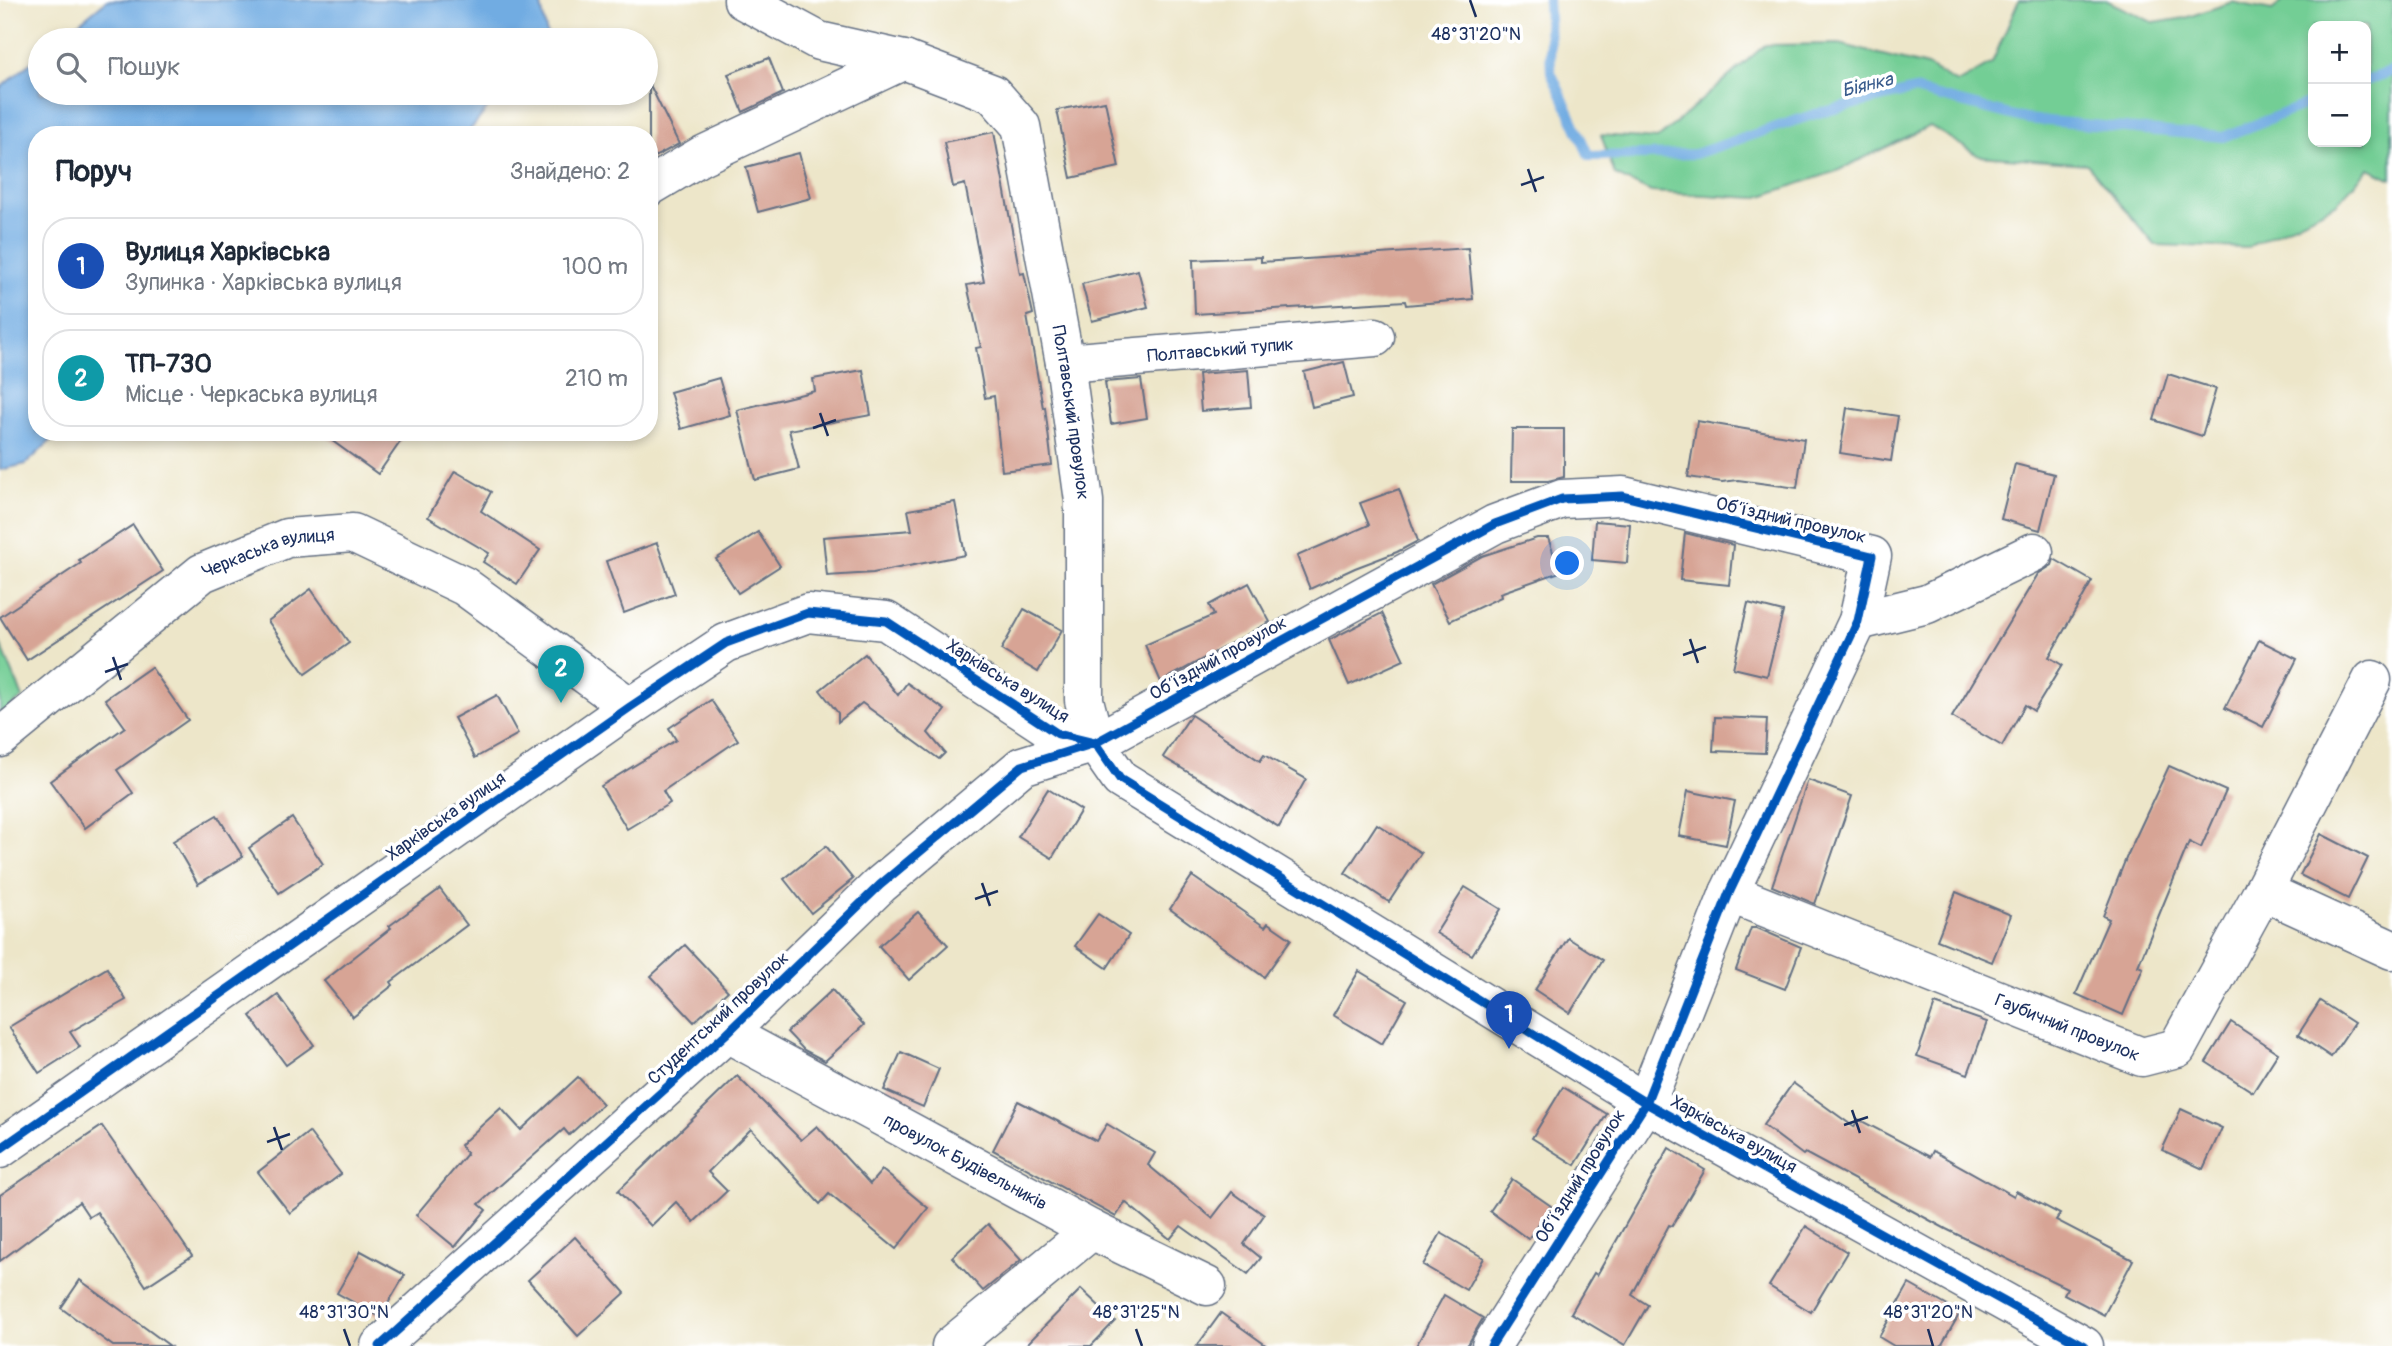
<!DOCTYPE html>
<html lang="uk">
<meta charset="utf-8">
<style>
:root{--surface:#fff;--page:#f2f2f3;--text:#1f2937;--muted:#747a83;--line:#e0e1e3;--accent:#db2777}
body{margin:0;font-family:Pangolin,sans-serif;background:var(--page);color:var(--text)}
.controls{position:absolute;right:21px;top:21px;display:grid;overflow:hidden;border-radius:14px;box-shadow:0 4px 10px #0003}
.controls button{width:63px;height:63px;display:grid;place-items:center;padding:0;border:0;border-bottom:2px solid var(--line);background:var(--surface);color:var(--text);font:35px sans-serif}
.you{position:absolute;left:1568px;top:564px;width:24px;height:24px;margin:-18px;border:5px solid #fff;border-radius:50%;background:#1a73e8;box-shadow:0 0 0 10px #1a73e833}
.badge{display:grid;place-items:center;width:46px;height:46px;border-radius:50%;background:var(--accent);color:#fff;font-size:23px;font-weight:700}
.pin{position:absolute;translate:-50% -58px;filter:drop-shadow(0 2px 4px #0008)}
.pin::after{content:'';position:absolute;top:37px;width:24px;height:21px;background:inherit;clip-path:polygon(0 0,100% 0,50% 100%)}
.list{margin:0;padding:0;list-style:none}
h2{display:flex;justify-content:space-between;align-items:center;height:91px;margin:0;padding:0 28px;font-size:30px}
h2 small{font-size:23px;font-weight:400;color:var(--muted)}
.list li{display:grid;grid-template-columns:46px 1fr auto;gap:21px;align-items:center;box-sizing:border-box;height:98px;margin:0 14px 14px;padding:0 14px;border:2px solid var(--line);border-radius:28px}
.list b{display:block;font-size:26px;white-space:nowrap}
.list p{margin:0;font-size:23px;white-space:nowrap;color:var(--muted)}
.list em{font-size:23px;font-style:normal;color:var(--muted)}
.icon{flex:none;width:38px;height:38px;fill:none;stroke:currentColor;stroke-width:2;stroke-linecap:round;stroke-linejoin:round}
.map{position:relative;flex:none;width:2392px;height:1346px;overflow:hidden}
.search{position:absolute;background:var(--surface);box-shadow:0 4px 10px #0003;left:28px;top:28px;width:630px;height:77px;display:flex;align-items:center;gap:18px;box-sizing:border-box;padding:0 24px;border-radius:38px;color:var(--muted);font-size:26px}
.panel{position:absolute;background:var(--surface);box-shadow:0 4px 10px #0003;left:28px;top:126px;width:630px;height:315px;border-radius:28px}
.map>svg:first-child{display:block}
.green{fill:#73ce95;stroke:#477e7a;stroke-width:2;fill-rule:evenodd}
.water{fill:#71ace2;stroke:#466ea0;stroke-width:2}
.lines{fill:none;stroke-linecap:round;stroke-linejoin:round}
.stream{stroke:#71ace2;stroke-width:10}
.building{fill:#d7a495}
.minor-casing{stroke:#646f83;stroke-width:41}
.minor{stroke:#fff;stroke-width:38}
.cycleway-casing{stroke:#fff;stroke-width:13}
.cycleway{stroke:#0057b8;stroke-width:9}
.ticks{fill:none;stroke:#1b2f5e;stroke-width:2.5}
.labels{text-anchor:middle;stroke-width:7;stroke-linejoin:round;paint-order:stroke}
.street-label{font-size:18px;fill:#1b2f5e;stroke:#fff}
.water-label{font-size:19px;font-style:italic;fill:#395b8c;stroke:#fff}
.ticks-label{font-size:18px;text-anchor:middle;fill:#1b2f5e;stroke:#fff;stroke-width:7;stroke-linejoin:round;paint-order:stroke}
</style>
<div class="map">
<svg width="2392" height="1346" viewBox="0 0 2392 1346">
<rect width="100%" height="100%" fill="#fff"/>
<filter id="ink" filterUnits="userSpaceOnUse"><feTurbulence type="fractalNoise" baseFrequency=".0143" numOctaves="2"/><feDisplacementMap in="SourceGraphic" scale="14" xChannelSelector="R" yChannelSelector="G"/><feConvolveMatrix kernelMatrix="1 2 1 2 8 2 1 2 1" color-interpolation-filters="sRGB"/></filter>
<filter id="wash" filterUnits="userSpaceOnUse"><feTurbulence type="fractalNoise" baseFrequency=".00686" numOctaves="4" result="noise"/><feDisplacementMap in="SourceGraphic" scale="28" xChannelSelector="R" yChannelSelector="G"/><feGaussianBlur stdDeviation="1.57" result="paint"/><feColorMatrix in="noise" values="0 0 0 0 0 0 0 0 0 0 0 0 0 0 0 0 0 1.4 0 .05"/><feComposite in="paint" operator="in"/></filter>
<g filter="url(#wash)">
<rect width="100%" height="100%" fill="#ede6c9"/>
<g class="green">
<path d="M2019,0H2106L2154,23L2185,18L2232,2L2272,10L2285,0H2392V179L2369,168L2336,204L2246,248L2155,245L2087,164L1979,156L1930,126L1837,171L1756,198L1651,192L1615,175L1601,135L1657,139L1765,45L1839,44L1927,66L1957,83L1992,63ZM2313,26H2366V142H2313Z"/>
<path d="M0,643L23,697L0,715Z"/>
</g>
<g class="water">
<path d="M107,0H540L547,35L542,40H58Z"/>
<path d="M40,55V93H500L466,135H37V432H60L26,464L0,470V88Z"/>
</g>
<g class="lines">
<g class="stream">
<path d="M1548,0L1551,72L1589,156L1695,154L1815,114L1914,90L2026,119L2223,137L2313,102"/>
<path d="M2366,81L2392,71"/>
</g>
</g>
<g id="blocks">
<g class="building">
<path d="M769,58L783,93L743,112L728,74Z"/>
<path d="M649,83L679,144L649,160Z"/>
<path d="M1105,101L1119,167L1071,178L1057,110Z"/>
<path d="M994,132L1020,274L1024,273L1033,314L1027,316L1043,408L1045,407L1052,465L1002,471L994,396L985,398L976,348L981,347L967,285L984,282L965,184L953,187L944,142Z"/>
<path d="M799,153L811,198L758,212L746,167Z"/>
<path d="M1468,248L1473,299L1406,305L1405,301L1195,314L1193,260L1261,257V262Z"/>
<path d="M1138,270L1148,307L1092,321L1082,284Z"/>
<path d="M1344,362L1353,397L1312,407L1304,372Z"/>
<path d="M863,370L871,415L789,430L799,469L755,480L737,410L815,391L813,379Z"/>
<path d="M1248,370L1251,407L1201,411L1198,374Z"/>
<path d="M2168,374L2216,389L2202,436L2154,420Z"/>
<path d="M719,378L730,415L681,429L670,392Z"/>
<path d="M1141,379L1147,418L1111,424L1105,382Z"/>
<path d="M1847,408L1898,416L1891,461L1840,453Z"/>
<path d="M1697,421L1804,439L1797,488L1738,480L1722,482L1688,477Z"/>
<path d="M1512,429H1564V477L1548,481H1511Z"/>
<path d="M320,432H407L378,474Z"/>
<path d="M2015,464L2054,474L2040,530L2001,519Z"/>
<path d="M455,471L491,492L481,511L540,550L517,584L483,562L489,553L428,517Z"/>
<path d="M1399,489L1418,541L1397,552L1355,568L1310,589L1297,556L1369,525L1360,503Z"/>
<path d="M955,502L965,555L873,573L827,576L823,537L912,530L908,510Z"/>
<path d="M1595,521L1630,524L1627,563L1592,560Z"/>
<path d="M133,525L163,571L27,660L0,617L81,563L79,560Z"/>
<path d="M758,532L780,566L738,593L716,559Z"/>
<path d="M1685,533L1733,545L1729,585L1680,580Z"/>
<path d="M1537,538H1548L1560,572L1500,593L1501,597L1450,621L1431,584L1482,556Z"/>
<path d="M657,543L675,594L624,613L606,561Z"/>
<path d="M2054,559L2092,581L2049,657L2062,665L2034,711L2025,705L2002,746L1952,717L2038,574L2052,565Z"/>
<path d="M1249,583L1270,622L1161,682L1145,645L1214,615L1209,605Z"/>
<path d="M311,589L349,643L305,674L268,621Z"/>
<path d="M1748,603L1783,612L1767,676L1733,668Z"/>
<path d="M1024,609L1062,630L1038,672L1001,650Z"/>
<path d="M1382,613L1404,660L1349,685L1329,640Z"/>
<path d="M2259,640L2297,659L2263,727L2225,708Z"/>
<path d="M865,654L898,695L907,683L945,710L928,733L945,753L939,759L862,703L838,722V713L820,690Z"/>
<path d="M151,667L188,720L117,770L133,793L85,828L50,781L125,727L105,699Z"/>
<path d="M497,695L518,734L475,758L454,718Z"/>
<path d="M711,700L738,740L663,791L670,803L627,829L601,786L676,740L669,728Z"/>
<path d="M1191,715L1260,761L1264,755L1306,779L1279,827L1163,757Z"/>
<path d="M1715,717L1767,719L1765,753L1713,751Z"/>
<path d="M2169,766L2226,791L2201,848L2189,842L2138,966L2143,968L2123,1015L2076,994L2109,919L2103,916L2127,856Z"/>
<path d="M1808,780L1852,796L1815,904L1772,886Z"/>
<path d="M1048,789L1081,810L1052,858L1018,837Z"/>
<path d="M1688,791L1735,801L1726,845L1679,836Z"/>
<path d="M217,815L243,857L198,884L173,841Z"/>
<path d="M292,818L323,864L279,893L249,848Z"/>
<path d="M1377,824L1421,853L1389,902L1345,873Z"/>
<path d="M2321,834L2368,858L2348,899L2300,875Z"/>
<path d="M826,846L853,879L811,913L784,879Z"/>
<path d="M1192,876L1265,927L1268,923L1291,939L1264,977L1170,909Z"/>
<path d="M1465,887L1501,909L1472,955L1436,933Z"/>
<path d="M440,889L467,925L391,982L393,985L353,1017L324,981L391,928L389,926Z"/>
<path d="M1956,892L2011,915L1992,962L1937,940Z"/>
<path d="M918,912L948,945L909,980L879,946Z"/>
<path d="M1098,914L1129,935L1107,968L1075,946Z"/>
<path d="M1751,928H1757L1801,947L1785,989L1736,970Z"/>
<path d="M1568,938L1603,960L1570,1013L1535,990Z"/>
<path d="M685,945L728,991L694,1022L651,976Z"/>
<path d="M107,968L126,1000L70,1032L80,1047L39,1073L9,1027Z"/>
<path d="M1359,971L1407,1000L1382,1044L1333,1015Z"/>
<path d="M832,990L864,1025L825,1061L804,1050L787,1032Z"/>
<path d="M278,995L314,1045L286,1065L250,1016Z"/>
<path d="M2320,1001L2354,1023L2331,1057L2298,1035Z"/>
<path d="M1935,1004L1987,1022L1968,1074L1917,1056Z"/>
<path d="M2231,1022L2278,1053L2253,1092L2206,1062Z"/>
<path d="M901,1052L939,1069L923,1107L884,1090Z"/>
<path d="M737,1076L801,1140L817,1126L870,1184L882,1170L928,1208L896,1249L829,1194L820,1204L751,1129L708,1172L727,1191L694,1222L676,1202L651,1226L618,1191Z"/>
<path d="M578,1077L603,1104L569,1135L564,1129L479,1204L486,1210L455,1247L416,1215L467,1154L460,1145L501,1108L521,1130Z"/>
<path d="M1793,1083L1854,1127L1858,1119L1930,1157L1933,1151L2014,1196L2016,1191L2060,1214L2056,1220L2133,1260L2104,1315L2064,1294L2067,1288L1946,1229L1805,1153L1803,1155L1763,1125Z"/>
<path d="M1563,1087L1607,1114L1575,1165L1532,1138Z"/>
<path d="M1018,1101L1096,1141L1107,1124L1155,1153L1148,1165L1212,1218L1232,1192L1264,1215L1244,1244L1261,1258L1248,1274L1181,1226L1170,1239L1125,1202L1116,1217L993,1150Z"/>
<path d="M2181,1109L2222,1128L2203,1169L2162,1150Z"/>
<path d="M102,1126L192,1256L146,1286L97,1212L89,1217L79,1202L0,1261V1195Z"/>
<path d="M309,1132L341,1174L290,1213L258,1172Z"/>
<path d="M1669,1148L1705,1170L1672,1226L1669,1225L1632,1295L1648,1305L1625,1345L1571,1313L1594,1273L1597,1275Z"/>
<path d="M1512,1179L1551,1206L1528,1239L1490,1211Z"/>
<path d="M988,1224L1021,1260L983,1291L952,1257Z"/>
<path d="M1806,1226L1847,1252L1811,1312L1769,1286Z"/>
<path d="M1441,1233L1484,1258L1466,1290L1423,1265Z"/>
<path d="M575,1237L625,1293L578,1336L528,1280Z"/>
<path d="M361,1251L405,1275L380,1317L337,1293Z"/>
<path d="M80,1280L170,1346H113L61,1308Z"/>
<path d="M1909,1284L1960,1313L1941,1346H1894L1879,1337Z"/>
<path d="M1081,1289L1115,1321L1091,1346H1025Z"/>
<path d="M1444,1295L1483,1318L1467,1346H1416Z"/>
<path d="M1221,1313L1267,1346H1197Z"/>
</g>
</g>
</g>
<g filter="url(#ink)">
<use href="#blocks" fill-opacity="0" stroke="#646f83" stroke-width="2"/>
<g class="lines">
<g class="minor-casing">
<g id="minor">
<path id="s1" d="M743,0L819,41L904,60L993,94L1021,126L1065,363L1084,501V700L1095,743"/>
<path d="M649,187L701,156L904,60"/>
<path id="s2" d="M1065,363L1375,337"/>
<path d="M1858,621L1927,604L2034,552"/>
<path id="s3" d="M0,738L202,573L287,538L353,533L464,586L630,707"/>
<path d="M2263,891L2392,950"/>
<path id="s4" d="M1729,893L2142,1057L2177,1048L2263,891L2372,680"/>
<path id="s5" d="M727,1033L1092,1230L1207,1286"/>
<path d="M0,1149L630,707L726,643L808,613L886,621L1058,734L1095,743L1120,779L1646,1103L2084,1346"/>
<path d="M380,1346L727,1033L880,885L1022,766L1095,743L1495,524L1562,499L1623,496L1872,556L1858,621L1729,893L1646,1103L1491,1346"/>
<path d="M951,1346L1092,1230"/>
</g>
</g>
<use href="#minor" class="minor"/>
<g class="cycleway-casing">
<g id="cycleway">
<path d="M0,1149L630,707L726,643L808,613L886,621L1058,734L1095,743L1120,779L1646,1103L2084,1346"/>
<path d="M380,1346L727,1033L880,885L1022,766L1095,743L1495,524L1562,499L1623,496L1872,556L1858,621L1729,893L1646,1103L1491,1346"/>
</g>
</g>
<use href="#cycleway" class="cycleway"/>
</g>
</g>
<path class="ticks" d="M1470,0L1476,17M1528,169L1536,192M1521,185L1544,177M820,413L828,436M813,428L836,420M1690,639L1698,663M1683,655L1706,647M113,657L121,680M105,672L128,664M982,883L990,906M975,899L998,891M1852,1110L1860,1133M1844,1125L1868,1117M274,1127L282,1150M267,1142L290,1134M344,1329L350,1346M1136,1329L1142,1346M1928,1329L1933,1346"/>
<g class="labels">
<g class="street-label">
<text dy="6" stroke="none"><textPath href="#s2" startOffset="156">Полтавський тупик</textPath></text>
<text dy="6" stroke="none"><textPath href="#s1" startOffset="602">Полтавський провулок</textPath></text>
<text transform="translate(1791 520) rotate(13)" y="6">Обʼїздний провулок</text>
<text dy="6" stroke="none"><textPath href="#s3" startOffset="331">Черкаська вулиця</textPath></text>
<text transform="translate(1218 658) rotate(-29)" y="6">Обʼїздний провулок</text>
<text transform="translate(1008 681) rotate(32)" y="6">Харківська вулиця</text>
<text transform="translate(446 816) rotate(-35)" y="6">Харківська вулиця</text>
<text transform="translate(718 1018) rotate(-43)" y="6">Студентський провулок</text>
<text dy="6" stroke="none"><textPath href="#s4" startOffset="364">Гаубичний провулок</textPath></text>
<text transform="translate(1734 1134) rotate(29)" y="6">Харківська вулиця</text>
<text dy="6" stroke="none"><textPath href="#s5" startOffset="271">провулок Будівельників</textPath></text>
<text transform="translate(1580 1176) rotate(-58)" y="6">Обʼїздний провулок</text>
</g>
<g class="water-label">
<text transform="translate(1867 84) rotate(-14)" y="7">Біянка</text>
</g>
</g>
<g class="ticks-label">
<text x="1476" y="40">48°31'20"N</text>
<text x="344" y="1318">48°31'30"N</text>
<text x="1136" y="1318">48°31'25"N</text>
<text x="1928" y="1318">48°31'20"N</text>
</g>
</svg>
<div class="controls">
<button>+</button>
<button>−</button>
</div>
<div class="you"></div>
<div class="pin badge" style="left:1509px;top:1049px;background:#1a4fb4">1</div>
<div class="pin badge" style="left:561px;top:703px;background:#0f9aa8">2</div>
<div class="search"><svg class="icon" aria-label="search" viewBox="0 0 24 24"><circle cx="10" cy="10" r="6"/><path d="M15 15l6 6"/></svg>Пошук</div>
<section class="panel">
<h2>Поруч<small>Знайдено: 2</small></h2>
<ul class="list">
<li><span class="badge" style="background:#1a4fb4">1</span><div><b>Вулиця Харківська</b><p>Зупинка · Харківська вулиця</p></div><em>100 m</em></li>
<li><span class="badge" style="background:#0f9aa8">2</span><div><b>ТП-730</b><p>Місце · Черкаська вулиця</p></div><em>210 m</em></li>
</ul>
</section>
</div>
